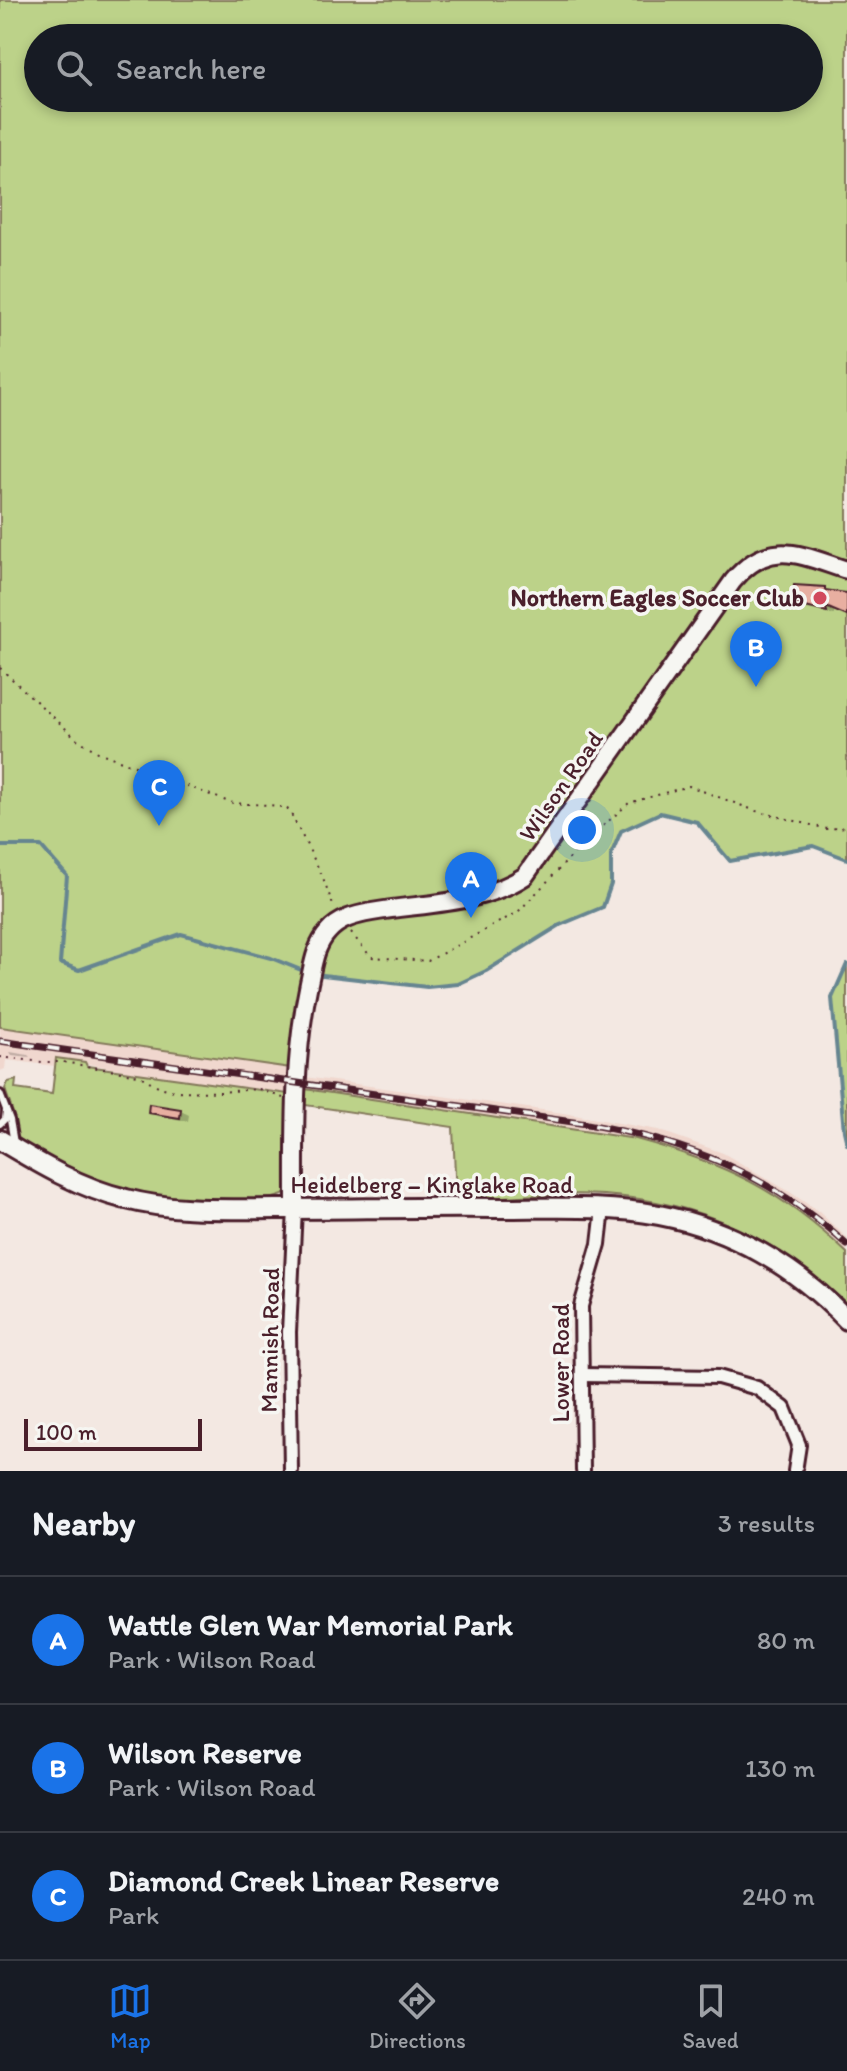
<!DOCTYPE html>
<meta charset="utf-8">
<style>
:root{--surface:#171b24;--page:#20242c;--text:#f1f3f6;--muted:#9ea1a6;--line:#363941;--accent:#1a73e8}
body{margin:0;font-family:Itim,sans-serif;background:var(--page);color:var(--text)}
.scale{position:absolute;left:24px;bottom:20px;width:178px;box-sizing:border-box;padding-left:8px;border:4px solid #4a1f2b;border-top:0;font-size:22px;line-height:28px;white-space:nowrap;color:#4a1f2b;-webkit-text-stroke:6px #f6f6f2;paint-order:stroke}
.you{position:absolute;left:582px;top:830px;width:28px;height:28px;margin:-20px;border:6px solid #fff;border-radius:50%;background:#1a73e8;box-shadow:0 0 0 12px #1a73e833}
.badge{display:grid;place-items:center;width:52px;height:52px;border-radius:50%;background:var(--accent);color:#fff;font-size:26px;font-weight:700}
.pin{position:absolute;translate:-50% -66px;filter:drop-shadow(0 2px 4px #0008)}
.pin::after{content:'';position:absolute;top:42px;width:28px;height:24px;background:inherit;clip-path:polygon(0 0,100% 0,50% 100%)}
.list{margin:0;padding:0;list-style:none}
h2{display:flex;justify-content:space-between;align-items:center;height:104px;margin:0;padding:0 32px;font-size:34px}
h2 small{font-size:26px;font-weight:400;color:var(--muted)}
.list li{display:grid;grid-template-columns:52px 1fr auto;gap:24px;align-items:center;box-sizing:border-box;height:128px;padding:0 32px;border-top:2px solid var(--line)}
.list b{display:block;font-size:30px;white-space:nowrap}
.list p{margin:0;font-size:26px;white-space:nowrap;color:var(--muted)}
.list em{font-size:26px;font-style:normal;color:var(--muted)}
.icon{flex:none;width:44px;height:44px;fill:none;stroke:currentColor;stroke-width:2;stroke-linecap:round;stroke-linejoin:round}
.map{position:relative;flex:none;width:847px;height:1471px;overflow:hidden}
.search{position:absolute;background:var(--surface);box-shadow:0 4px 12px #0003;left:24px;right:24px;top:24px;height:88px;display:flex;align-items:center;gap:20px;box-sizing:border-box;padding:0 28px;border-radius:44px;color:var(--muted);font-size:30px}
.sheet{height:488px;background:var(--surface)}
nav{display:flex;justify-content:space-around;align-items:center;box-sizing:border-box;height:112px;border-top:2px solid var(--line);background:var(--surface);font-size:22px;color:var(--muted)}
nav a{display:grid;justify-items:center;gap:4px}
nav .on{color:var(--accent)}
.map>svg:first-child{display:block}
.built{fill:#f0d7ce}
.green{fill:#bcd289;stroke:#83785a;stroke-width:2;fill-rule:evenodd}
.shadow{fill:#0003}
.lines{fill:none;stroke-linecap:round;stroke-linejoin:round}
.stream{stroke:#668590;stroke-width:4}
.building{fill:#e8afa1;stroke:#4a1f2b;stroke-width:2}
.service-casing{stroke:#4a1f2b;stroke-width:12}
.minor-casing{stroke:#4a1f2b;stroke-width:18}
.tertiary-casing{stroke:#4a1f2b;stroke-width:22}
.secondary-casing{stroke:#4a1f2b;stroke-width:24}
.path{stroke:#4a1f2b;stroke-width:2;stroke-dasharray:2 6;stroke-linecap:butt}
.service{stroke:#f6f6f2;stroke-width:6}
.minor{stroke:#f6f6f2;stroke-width:12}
.tertiary{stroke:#f6f6f2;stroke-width:16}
.secondary{stroke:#f6f6f2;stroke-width:18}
.rail-casing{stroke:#4a1f2b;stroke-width:7}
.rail{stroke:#f6f6f2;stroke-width:4;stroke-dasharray:12;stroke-linecap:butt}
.poi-dot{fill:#d1495b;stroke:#f6f6f2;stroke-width:3}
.labels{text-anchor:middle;stroke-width:7;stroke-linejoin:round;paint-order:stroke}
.poi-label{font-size:24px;font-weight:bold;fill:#4a1f2b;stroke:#f6f6f2;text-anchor:end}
.street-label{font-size:24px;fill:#4a1f2b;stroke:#f6f6f2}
</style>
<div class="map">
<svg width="847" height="1471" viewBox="0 0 847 1471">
<rect width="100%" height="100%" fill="#f3e8e2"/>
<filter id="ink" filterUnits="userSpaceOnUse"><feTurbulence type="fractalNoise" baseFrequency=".0125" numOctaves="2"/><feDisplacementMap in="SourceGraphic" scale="16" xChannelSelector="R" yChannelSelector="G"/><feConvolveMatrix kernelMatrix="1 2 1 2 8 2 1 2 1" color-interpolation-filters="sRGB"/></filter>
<g filter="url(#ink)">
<g class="built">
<path d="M0,1027L291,1068L289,1094L153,1076L56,1058L55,1066L6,1060L5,1069L0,1071Z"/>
<path d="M305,1077L563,1113L658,1130L723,1153L790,1192L819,1212L847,1238V1253L813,1221L769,1190L734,1172L682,1152L636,1139L305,1089Z"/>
</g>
<g class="green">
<path d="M0,0H847V565L783,548L740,579L777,558L847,575V859L813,846L730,861L697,822L660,813L621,831L611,854V884L603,907L560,925L486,971L458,984L427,987L315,974L335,918L294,1025L291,1068L0,1027ZM38,38H809V98H38Z"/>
<path d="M847,964V1144L844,1131L832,998Z"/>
<path d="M56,1058L85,1062L87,1066L289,1094L288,1188L283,1195L267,1200C190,1202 115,1197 48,1157C37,1151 25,1145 16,1137L14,1116L5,1089L8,1082L16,1080L15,1089L52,1094Z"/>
<path d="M305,1089L636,1139C724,1163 781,1190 847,1253V1304C776,1238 702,1202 604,1195C556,1192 505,1198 456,1199L453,1127L305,1105Z"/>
</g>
<g class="shadow">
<path d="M824,589L847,595V615L834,610V615L803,608L794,603Z"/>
<path d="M10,1052L28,1055L30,1057L12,1055Z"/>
<path d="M181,1111L189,1115L188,1121L158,1116L150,1112Z"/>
</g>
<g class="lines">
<g class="stream">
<path d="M0,846H41L67,876L60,963L79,970L181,934L271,958L306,972"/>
<path d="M847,964L832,998L844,1131L847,1144"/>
<path d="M314,974L427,987L458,984L486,971L560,925L603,907L611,884V855L621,831L660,813L697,822L730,861L813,846L847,859"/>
</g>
</g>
<g class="building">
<path d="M794,585L825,587V590L847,593V616L826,607L827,612L792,604Z"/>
<path d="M149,1104L181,1109L180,1118L148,1113Z"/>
</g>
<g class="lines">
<g class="service-casing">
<g id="service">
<path d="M0,1094L10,1120L14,1143"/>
<path d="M0,1124L5,1119L6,1110"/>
</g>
</g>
<g class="minor-casing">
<g id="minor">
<path d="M583,1375L718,1377L757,1388L784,1408L799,1445L795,1471"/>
<path d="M291,1471L289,1332L295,1209"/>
<path d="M583,1471L581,1306L599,1244L603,1209"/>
</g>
</g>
<g class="tertiary-casing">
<path id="tertiary" d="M295,1209C295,1133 293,1058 309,983C313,965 315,946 328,932C339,919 355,915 372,912C422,903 481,905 525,876L733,581C770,537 800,555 847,570"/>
</g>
<g class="secondary-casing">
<path id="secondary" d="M0,1140C40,1164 80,1188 126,1199C175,1212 227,1209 277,1209C352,1209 427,1207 502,1208C554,1208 608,1205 659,1215C732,1229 796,1267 847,1320"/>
</g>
<g class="path">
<path d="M0,668L77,739L98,752L229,802C248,806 273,802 289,810L322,875L334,908"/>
<path d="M351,933L371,957L428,961L518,912L587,840L629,803L689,786L756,811L827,829L847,827"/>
<path d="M0,1057L42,1062H63L138,1075L160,1087L174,1091L220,1092L259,1089L283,1098"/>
</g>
<use href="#service" class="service"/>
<use href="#minor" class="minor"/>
<use href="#tertiary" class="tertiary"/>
<use href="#secondary" class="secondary"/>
<g class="rail-casing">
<path id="rail" d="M0,1041L587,1124C688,1142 770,1174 847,1245"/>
</g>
<use href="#rail" class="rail"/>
</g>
</g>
<circle class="poi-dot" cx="820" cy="598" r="8"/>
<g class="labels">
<g class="poi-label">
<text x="804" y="606">Northern Eagles Soccer Club</text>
</g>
<g class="street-label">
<text transform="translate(561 786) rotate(-55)" y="8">Wilson Road</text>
<text x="432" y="1193">Heidelberg – Kinglake Road</text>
<text transform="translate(270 1340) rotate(-89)" y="8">Mannish Road</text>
<text transform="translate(561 1363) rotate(-90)" y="8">Lower Road</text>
</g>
</g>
</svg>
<div class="scale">100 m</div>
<div class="you"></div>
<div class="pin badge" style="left:471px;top:918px">A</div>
<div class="pin badge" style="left:756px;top:687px">B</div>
<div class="pin badge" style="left:159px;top:826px">C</div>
<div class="search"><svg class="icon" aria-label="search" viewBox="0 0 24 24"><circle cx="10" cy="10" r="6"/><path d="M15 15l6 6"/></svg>Search here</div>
</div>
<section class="sheet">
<h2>Nearby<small>3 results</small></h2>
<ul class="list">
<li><span class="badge">A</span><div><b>Wattle Glen War Memorial Park</b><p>Park · Wilson Road</p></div><em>80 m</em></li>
<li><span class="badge">B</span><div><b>Wilson Reserve</b><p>Park · Wilson Road</p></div><em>130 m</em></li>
<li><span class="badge">C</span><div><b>Diamond Creek Linear Reserve</b><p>Park</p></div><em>240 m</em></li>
</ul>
</section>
<nav>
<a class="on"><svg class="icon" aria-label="map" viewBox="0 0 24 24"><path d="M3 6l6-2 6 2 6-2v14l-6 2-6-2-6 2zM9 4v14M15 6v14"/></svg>Map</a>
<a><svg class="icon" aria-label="directions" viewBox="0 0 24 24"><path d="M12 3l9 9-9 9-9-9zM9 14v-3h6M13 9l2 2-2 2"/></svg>Directions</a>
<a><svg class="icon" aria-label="saved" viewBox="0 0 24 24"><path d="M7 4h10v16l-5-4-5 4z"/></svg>Saved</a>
</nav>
